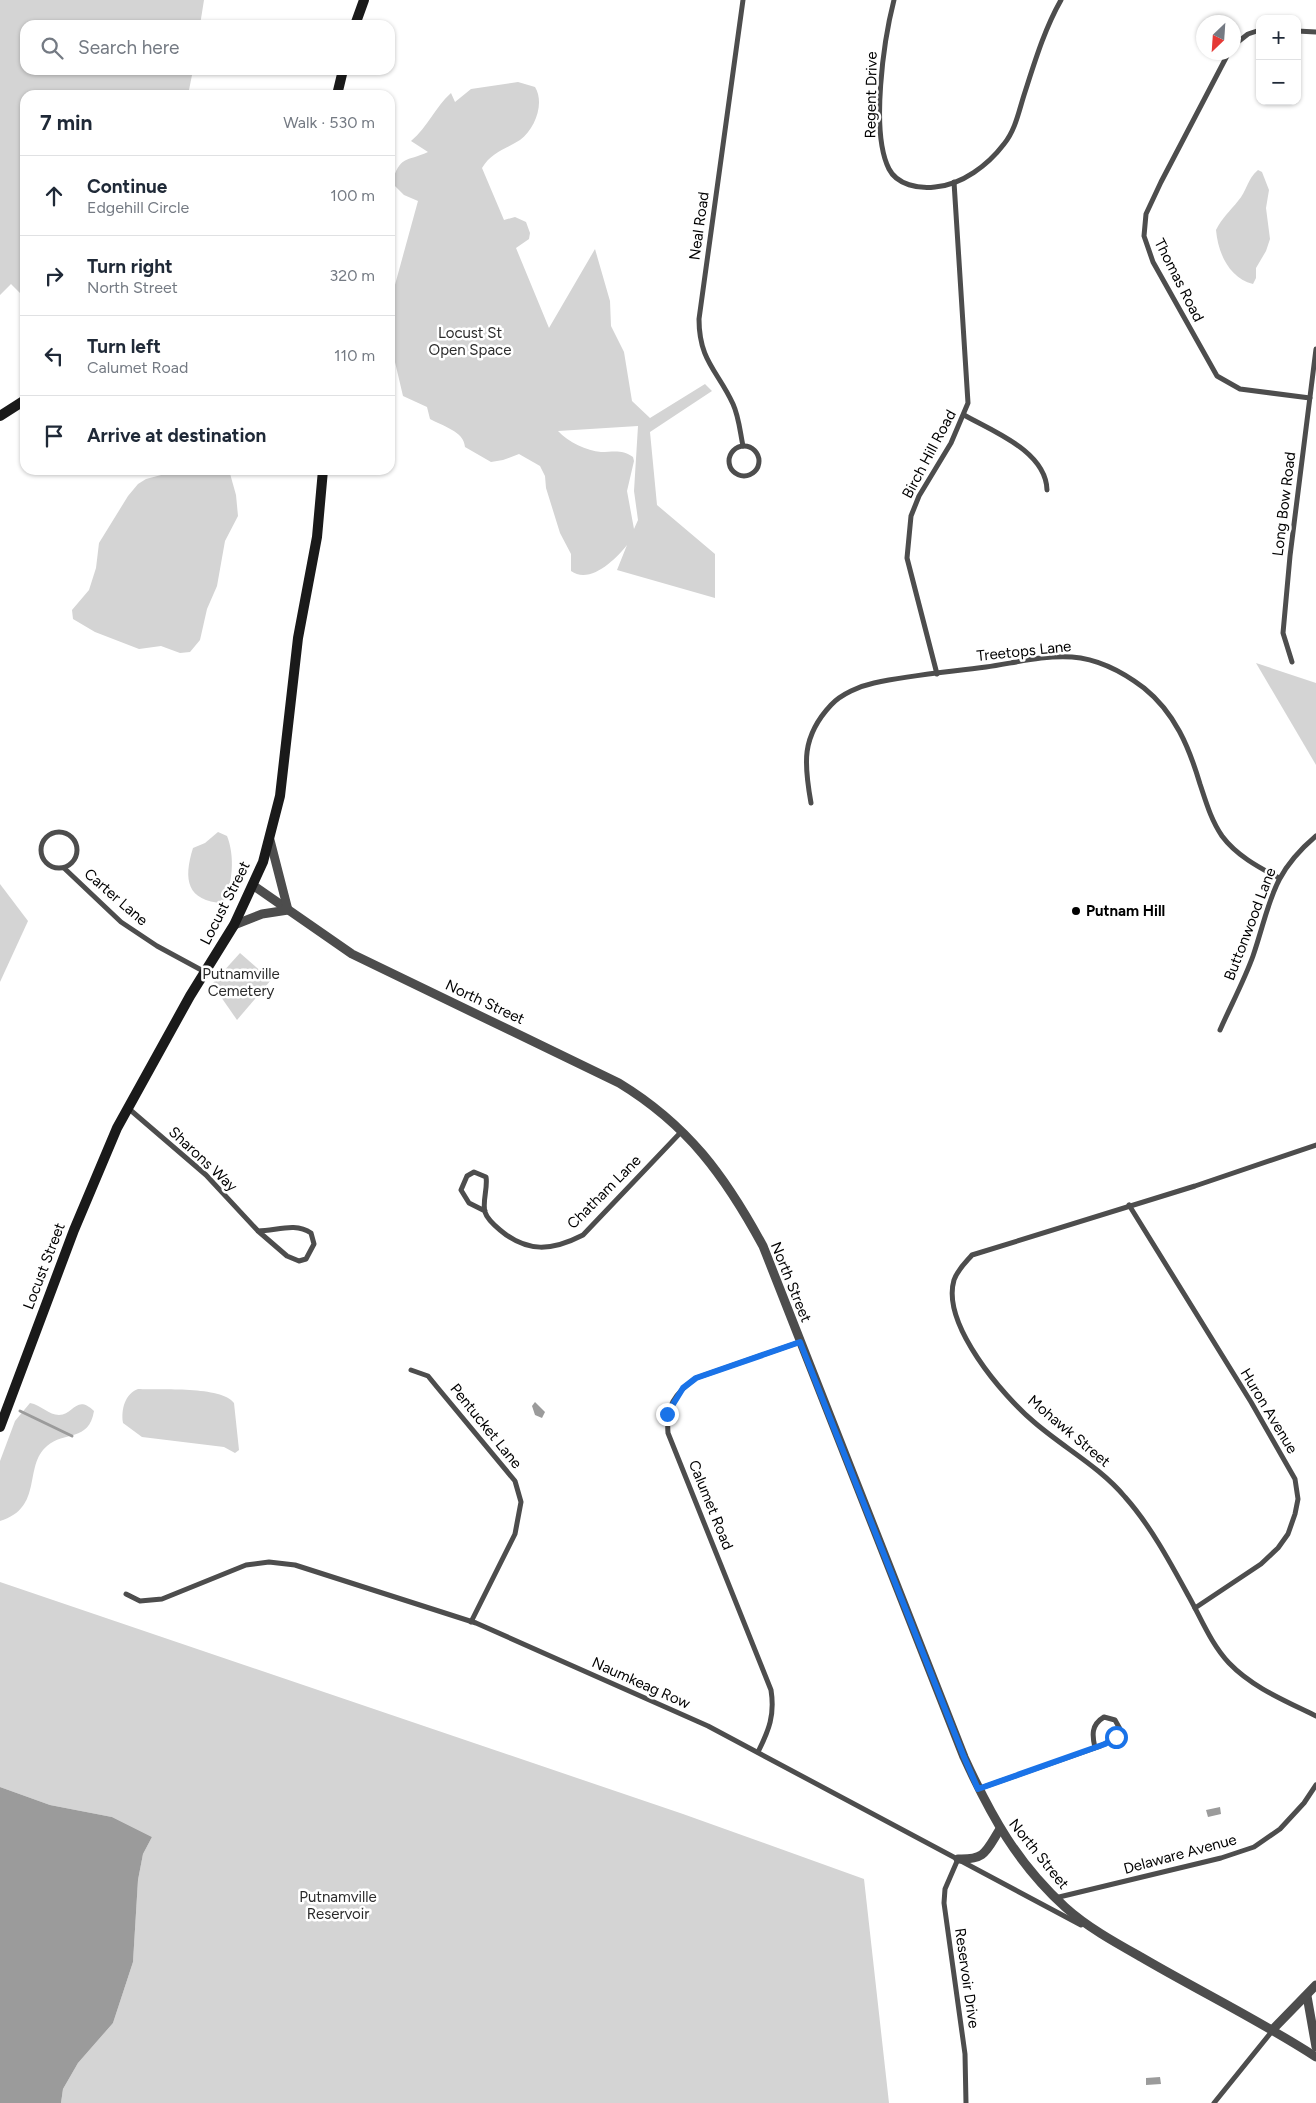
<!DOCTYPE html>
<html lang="en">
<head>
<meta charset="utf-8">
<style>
  :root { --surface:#fff; --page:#f6f6f7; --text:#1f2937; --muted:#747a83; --line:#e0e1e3 }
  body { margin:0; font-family:Figtree,sans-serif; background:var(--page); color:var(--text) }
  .controls { position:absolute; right:15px; top:15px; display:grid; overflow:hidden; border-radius:10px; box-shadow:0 1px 4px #0004 }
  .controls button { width:45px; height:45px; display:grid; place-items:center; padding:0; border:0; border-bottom:1px solid var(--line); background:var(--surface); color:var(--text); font:25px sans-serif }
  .compass { position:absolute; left:1196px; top:15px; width:45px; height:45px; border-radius:50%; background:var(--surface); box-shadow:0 1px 4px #0004; rotate:205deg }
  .stop { position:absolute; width:15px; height:15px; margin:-11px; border:4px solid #1a73e8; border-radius:50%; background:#fff }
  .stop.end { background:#1a73e8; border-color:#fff; box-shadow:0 1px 5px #0008 }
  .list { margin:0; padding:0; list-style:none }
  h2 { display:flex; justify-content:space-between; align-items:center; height:65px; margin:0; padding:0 20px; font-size:21px }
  h2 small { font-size:16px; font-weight:400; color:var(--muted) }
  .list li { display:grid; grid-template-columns:32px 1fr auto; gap:15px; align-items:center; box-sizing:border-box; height:80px; padding:0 20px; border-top:1px solid var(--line) }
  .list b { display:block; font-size:19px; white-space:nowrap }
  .list p { margin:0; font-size:16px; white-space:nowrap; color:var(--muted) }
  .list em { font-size:16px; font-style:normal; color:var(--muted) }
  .icon { flex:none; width:28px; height:28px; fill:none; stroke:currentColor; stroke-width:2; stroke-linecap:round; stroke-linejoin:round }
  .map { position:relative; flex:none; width:1316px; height:2103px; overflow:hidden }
  .search { position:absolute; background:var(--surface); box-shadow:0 1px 4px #0004; left:20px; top:20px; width:375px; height:55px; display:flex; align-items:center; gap:12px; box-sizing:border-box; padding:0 18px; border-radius:15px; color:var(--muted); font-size:19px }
  .panel { position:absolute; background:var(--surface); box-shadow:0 1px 4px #0004; left:20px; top:90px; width:375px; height:385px; border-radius:15px }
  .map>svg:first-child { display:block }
  .green { fill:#d4d4d4; fill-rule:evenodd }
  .water { fill:#9b9b9b }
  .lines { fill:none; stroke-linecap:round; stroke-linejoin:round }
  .stream { stroke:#9b9b9b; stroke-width:3 }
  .minor { stroke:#4d4d4d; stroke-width:5 }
  .tertiary { stroke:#4d4d4d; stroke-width:9 }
  .secondary { stroke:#1a1a1a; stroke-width:10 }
  .route { stroke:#1a73e8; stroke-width:6 }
  .poi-dot { fill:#000; stroke:#fff; stroke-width:2 }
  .labels { text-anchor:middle; stroke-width:5; stroke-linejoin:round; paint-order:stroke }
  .street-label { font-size:15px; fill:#000; stroke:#fff }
  .park-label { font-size:15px; fill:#2b2b2b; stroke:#fff }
  .poi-label { font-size:15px; font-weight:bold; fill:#000; stroke:#fff; text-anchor:start }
</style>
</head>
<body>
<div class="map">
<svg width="1316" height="2103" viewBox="0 0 1316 2103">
  <rect width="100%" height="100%" fill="#fff"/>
  <!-- green -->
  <g class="green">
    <path d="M0 0H204L200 25H25V70H193L188 95H25V298L11 284 0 295Z"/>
    <path d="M518 82 535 87C545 103 535 129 520 140 506 149 491 152 482 168L504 220 515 217 526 222 530 233 529 239 516 248 549 328 595 249 610 301 611 326 624 352 632 401 650 418 705 384 712 391 650 432 657 505 715 554V598L617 570 627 545C616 559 590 585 571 571V554L560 533 546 488 545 476 540 466 519 454 503 460 491 462 465 447C464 431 442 426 430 419L427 407 403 396 390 341V292H393L418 201 404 195 392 183C400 155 406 162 428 152L411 141C428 127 435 107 451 93L455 102 471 89ZM638 426 634 491 638 520 634 529 627 491 634 461 633 457C622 449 613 452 601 452 587 451 568 442 558 431Z"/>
    <path d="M1258 170 1262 172 1269 190 1266 208 1270 239 1266 251 1256 268V278L1253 284C1229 278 1218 253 1216 230 1222 218 1230 211 1238 201 1247 191 1247 179 1258 170Z"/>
    <path d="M180 470H229L236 495 238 516 225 541 217 586 207 609 200 640 190 652 180 653 161 646 139 649 95 632 73 619 72 610 89 590 96 568 99 543 128 496 138 484 146 479Z"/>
    <path d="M1256 663 1316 683V765Z"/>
    <path d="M218 832 227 836C235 856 233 884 223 903 187 901 183 880 193 848L205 843Z"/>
    <path d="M0 884 28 921 0 982Z"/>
    <path d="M240 953 271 980 237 1020 212 984Z"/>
    <path d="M138 1389C160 1390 222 1386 234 1403L239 1450 235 1453 224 1447 142 1437 123 1423C121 1409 125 1394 138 1389Z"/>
    <path d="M30 1403C41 1405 49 1415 59 1415 74 1415 76 1394 94 1411 89 1442 64 1431 47 1446 23 1466 44 1508 0 1521V1461L15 1421Z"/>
    <path d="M0 1582 683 1814 864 1879 889 2103H61L63 2089 78 2063 113 2023 133 1962 138 1880 143 1854 152 1837 112 1817 50 1805 0 1787Z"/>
  </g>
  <!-- water -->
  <g class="water">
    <path d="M535 1402 545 1412 542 1418 535 1415 532 1406Z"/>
    <path d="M0 1787 50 1805 112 1817 152 1837 143 1854 138 1880 133 1962 113 2023 78 2063 63 2089 61 2103H0Z"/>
    <path d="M1220 1807 1221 1814 1208 1817 1206 1810Z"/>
    <path d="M1160 2077 1161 2084 1146 2085V2078Z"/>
  </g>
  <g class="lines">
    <!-- stream -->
    <path class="stream" d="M20 1411 72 1436"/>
    <!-- minor -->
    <g class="minor">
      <path d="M894 0C884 39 870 132 889 169 897 185 919 189 935 187 962 185 988 165 1004 144 1016 129 1019 110 1025 92 1035 61 1045 28 1061 0"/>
      <path d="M1297 31 1316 32"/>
      <path d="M1234 45 1248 34 1260 30"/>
      <path d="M1229 52 1161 182 1146 214 1144 236 1153 262 1217 376 1240 389 1310 398"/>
      <path d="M964 415C992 431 1046 451 1047 490"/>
      <circle cx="744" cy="461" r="15"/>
      <path d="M743 446C740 432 739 417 733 404 718 371 699 361 699 319L743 0"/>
      <path d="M1292 662 1283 633 1290 556 1316 349"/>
      <path d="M937 674 907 558 911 516 919 496 951 443 968 403 954 182"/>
      <path d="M811 803C804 764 801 737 831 705 841 694 860 686 874 683 911 675 949 672 986 667 1014 663 1044 655 1072 657 1099 659 1123 672 1144 688 1175 713 1189 747 1200 784 1206 802 1211 820 1222 836 1236 855 1258 867 1279 878"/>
      <circle cx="59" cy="850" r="18"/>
      <path d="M64 868 121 922 157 946 205 972"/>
      <path d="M1220 1030C1231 1005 1244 981 1253 956 1271 903 1270 875 1316 836"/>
      <path d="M128 1108 206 1175 258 1231 287 1256 299 1261 306 1259 314 1244 311 1233C295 1222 276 1231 258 1231"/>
      <path d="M1316 1145 1195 1186 972 1255C965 1263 958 1269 954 1280 941 1324 1003 1396 1034 1422 1064 1448 1100 1467 1125 1497 1150 1525 1170 1562 1188 1595 1201 1618 1211 1644 1229 1663 1253 1688 1286 1701 1316 1716"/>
      <path d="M1129 1205 1251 1402 1295 1479 1298 1499 1295 1514 1288 1534 1278 1548 1261 1564 1195 1608"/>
      <path d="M485 1211 469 1203 461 1190 467 1176 474 1172 486 1177C488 1188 482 1202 485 1212 487 1219 494 1225 500 1230 527 1253 552 1251 583 1235L682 1131"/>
      <path d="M411 1370 428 1376 437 1387 515 1481 521 1502 515 1534 471 1622"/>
      <path d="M126 1594 140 1601 162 1599 246 1565 269 1562 295 1565 476 1623 708 1726 1081 1925"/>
      <path d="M758 1752C769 1730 775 1715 771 1690L668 1433C666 1406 674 1394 696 1378L800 1342"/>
      <path d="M978 1789 1095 1748C1106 1744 1114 1740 1120 1729L1115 1720 1104 1717C1091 1725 1092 1735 1095 1748"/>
      <path d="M958 1859 945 1889 944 1903 965 2054 966 2103"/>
      <path d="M1055 1898 1221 1858 1254 1847 1280 1829 1304 1803 1316 1785"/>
      <path d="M1214 2103 1273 2030"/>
    </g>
    <!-- tertiary -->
    <g class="tertiary">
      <path d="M254 886 352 954 619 1083C688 1125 725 1176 763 1246L964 1757C991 1816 1017 1863 1065 1907 1087 1927 1116 1943 1141 1957 1199 1991 1259 2020 1316 2057"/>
      <path d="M234 925 262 914 288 910 270 840"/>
      <path d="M958 1859C986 1860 986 1851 1000 1829"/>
      <path d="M1307 1996 1316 2047"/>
      <path d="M1273 2029 1316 1985"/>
    </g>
    <!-- secondary -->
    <g class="secondary">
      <path d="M355 25 364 0"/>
      <path d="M337 95 343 70"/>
      <path d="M0 416 25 400"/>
      <path d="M0 1427 74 1230 117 1128 190 996 234 925 263 862 280 796 298 638 317 537 323 470"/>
    </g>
  </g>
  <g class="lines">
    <!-- route -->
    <path class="route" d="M667 1414 683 1388 696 1378 800 1342 964 1757 978 1789 1105 1744 1116 1737"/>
  </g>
  <!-- markers -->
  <circle class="poi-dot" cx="1076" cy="911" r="5"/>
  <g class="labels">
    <!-- street labels -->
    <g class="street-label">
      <text transform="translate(871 95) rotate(-89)" y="5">Regent Drive</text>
      <text transform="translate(699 226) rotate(-82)" y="5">Neal Road</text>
      <text transform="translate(1179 280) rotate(63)" y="5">Thomas Road</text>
      <text transform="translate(929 454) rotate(-62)" y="5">Birch Hill Road</text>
      <text transform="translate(1284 504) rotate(-83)" y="5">Long Bow Road</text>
      <text transform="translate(1024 651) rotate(-6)" y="5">Treetops Lane</text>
      <text transform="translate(116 897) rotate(41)" y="5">Carter Lane</text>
      <text transform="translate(225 903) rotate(-63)" y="5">Locust Street</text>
      <text transform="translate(1250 924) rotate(-69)" y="5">Buttonwood Lane</text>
      <text transform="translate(485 1002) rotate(25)" y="5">North Street</text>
      <text transform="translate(203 1159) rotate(43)" y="5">Sharons Way</text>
      <text transform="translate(604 1192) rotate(-45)" y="5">Chatham Lane</text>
      <text transform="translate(44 1266) rotate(-69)" y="5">Locust Street</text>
      <text transform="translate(791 1282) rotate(68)" y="5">North Street</text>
      <text transform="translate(1269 1411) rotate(59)" y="5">Huron Avenue</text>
      <text transform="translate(486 1426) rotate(51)" y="5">Pentucket Lane</text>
      <text transform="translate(1069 1431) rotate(40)" y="5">Mohawk Street</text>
      <text transform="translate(711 1505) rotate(68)" y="5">Calumet Road</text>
      <text transform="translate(641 1683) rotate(24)" y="5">Naumkeag Row</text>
      <text transform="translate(1039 1854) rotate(51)" y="5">North Street</text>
      <text transform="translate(1180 1854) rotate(-15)" y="5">Delaware Avenue</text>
      <text transform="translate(967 1978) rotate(82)" y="5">Reservoir Drive</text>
    </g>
    <!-- park labels -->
    <g class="park-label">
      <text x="470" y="338">Locust St<tspan x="470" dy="17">Open Space</tspan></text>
      <text x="241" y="979">Putnamville<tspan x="241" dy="17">Cemetery</tspan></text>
      <text x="338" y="1902">Putnamville<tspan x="338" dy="17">Reservoir</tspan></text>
    </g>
    <!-- poi labels -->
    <g class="poi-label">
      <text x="1086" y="916">Putnam Hill</text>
    </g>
  </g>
</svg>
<div class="controls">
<button>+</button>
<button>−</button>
</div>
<svg class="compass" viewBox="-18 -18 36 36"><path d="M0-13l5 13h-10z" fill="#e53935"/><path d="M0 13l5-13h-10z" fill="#747a83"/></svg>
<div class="stop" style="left:1116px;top:1737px"></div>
<div class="stop end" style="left:667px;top:1414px"></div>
<div class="search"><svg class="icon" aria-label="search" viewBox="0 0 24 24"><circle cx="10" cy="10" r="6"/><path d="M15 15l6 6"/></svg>Search here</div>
<section class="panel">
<h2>7 min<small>Walk · 530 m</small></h2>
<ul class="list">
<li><svg class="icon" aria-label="ahead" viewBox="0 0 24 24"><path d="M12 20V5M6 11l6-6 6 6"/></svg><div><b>Continue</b><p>Edgehill Circle</p></div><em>100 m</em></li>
<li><svg class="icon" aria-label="right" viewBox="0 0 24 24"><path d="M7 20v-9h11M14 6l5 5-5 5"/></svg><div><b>Turn right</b><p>North Street</p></div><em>320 m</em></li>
<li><svg class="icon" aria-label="left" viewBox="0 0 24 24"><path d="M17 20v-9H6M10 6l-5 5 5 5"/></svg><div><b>Turn left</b><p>Calumet Road</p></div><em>110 m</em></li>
<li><svg class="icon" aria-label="arrive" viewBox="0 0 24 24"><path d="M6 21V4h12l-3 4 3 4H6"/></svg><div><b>Arrive at destination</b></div></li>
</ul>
</section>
</div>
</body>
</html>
